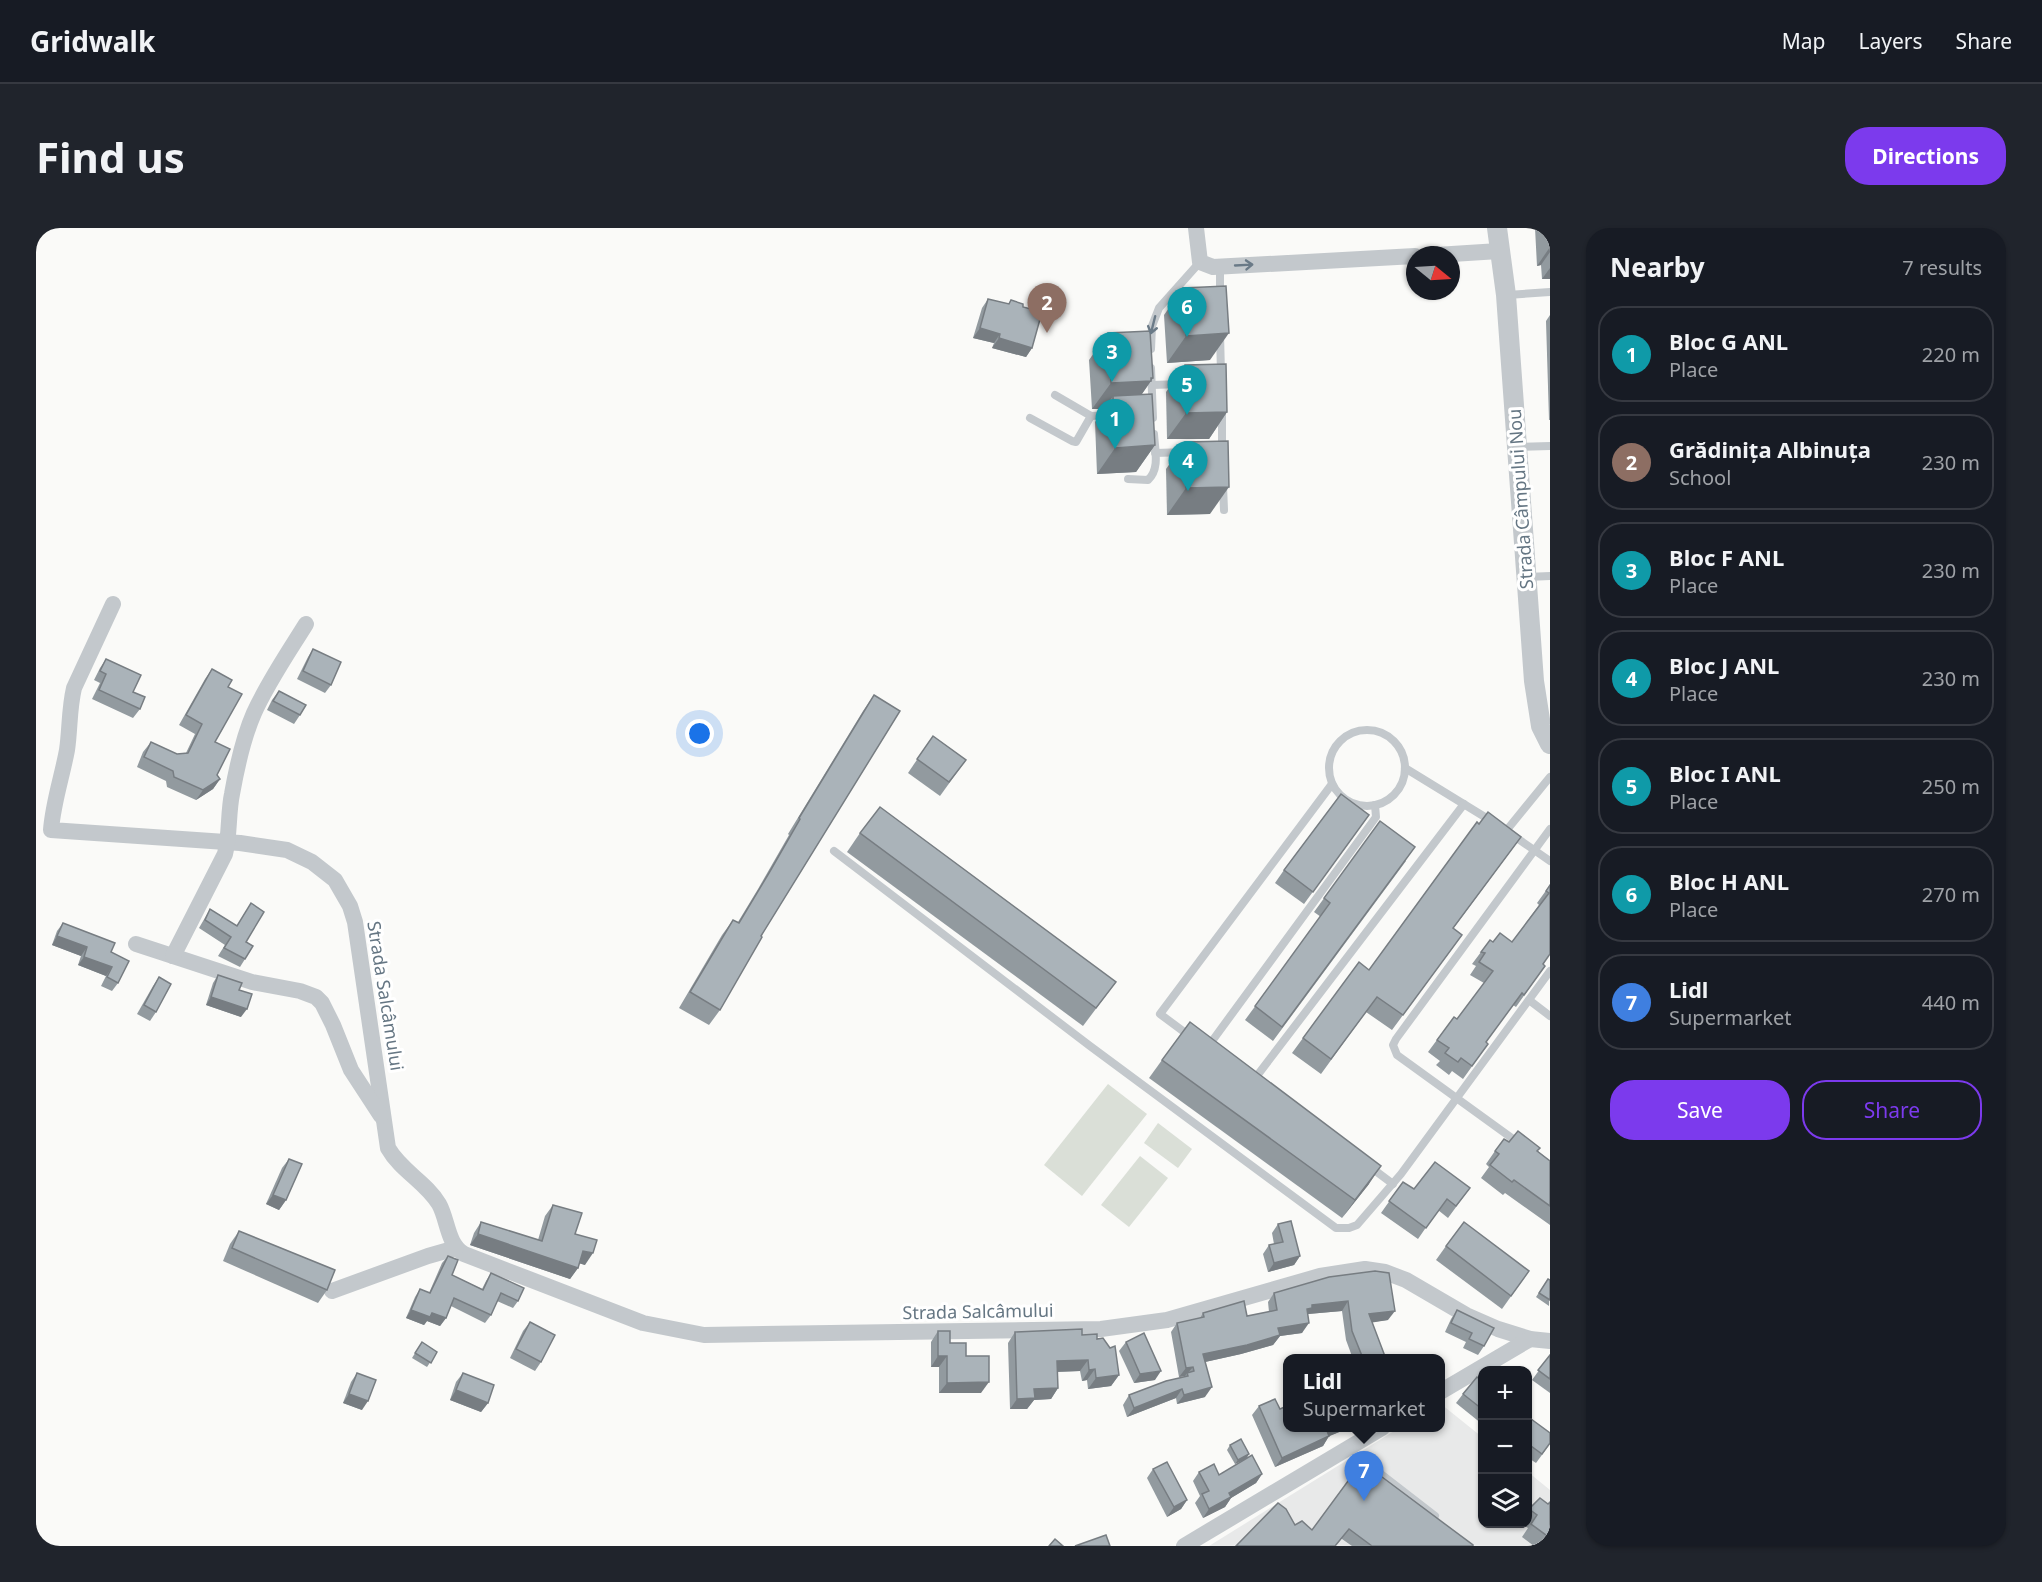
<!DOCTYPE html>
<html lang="en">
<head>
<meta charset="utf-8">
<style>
  :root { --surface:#171b24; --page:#20242c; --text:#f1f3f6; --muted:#9ea1a6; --line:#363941; --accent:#7c3aed }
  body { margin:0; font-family:"Noto Sans",sans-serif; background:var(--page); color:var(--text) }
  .controls { position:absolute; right:18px; bottom:18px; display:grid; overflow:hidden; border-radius:12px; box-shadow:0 2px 4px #0004 }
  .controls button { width:54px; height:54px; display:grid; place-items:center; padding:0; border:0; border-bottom:2px solid var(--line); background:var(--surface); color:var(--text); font:30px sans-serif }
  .compass { position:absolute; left:1370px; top:18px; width:54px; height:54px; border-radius:50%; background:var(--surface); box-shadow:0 2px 4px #0004; rotate:108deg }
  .you { position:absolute; left:664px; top:506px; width:21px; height:21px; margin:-15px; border:4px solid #fff; border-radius:50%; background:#1a73e8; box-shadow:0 0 0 9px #1a73e833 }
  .badge { display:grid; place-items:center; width:39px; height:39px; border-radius:50%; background:var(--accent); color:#fff; font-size:20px; font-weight:700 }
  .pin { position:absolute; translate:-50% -50px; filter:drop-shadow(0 2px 3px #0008) }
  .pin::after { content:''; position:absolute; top:32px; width:21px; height:18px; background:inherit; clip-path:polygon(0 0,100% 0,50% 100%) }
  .popup { position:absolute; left:1247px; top:1126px; width:162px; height:78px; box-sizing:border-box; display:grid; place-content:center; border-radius:12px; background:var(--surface); filter:drop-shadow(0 2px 4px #0005); font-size:20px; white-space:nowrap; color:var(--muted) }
  .popup b { font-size:22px; color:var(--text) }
  .popup::after { content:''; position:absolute; left:50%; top:100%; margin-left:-12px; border:12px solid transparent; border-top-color:var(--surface) }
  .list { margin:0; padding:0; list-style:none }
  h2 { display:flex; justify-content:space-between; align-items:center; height:78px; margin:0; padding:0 24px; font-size:26px }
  h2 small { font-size:20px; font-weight:400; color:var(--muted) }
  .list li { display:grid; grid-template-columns:39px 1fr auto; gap:18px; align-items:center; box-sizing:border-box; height:96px; margin:0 12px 12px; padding:0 12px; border:2px solid var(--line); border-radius:24px }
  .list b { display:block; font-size:22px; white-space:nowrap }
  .list p { margin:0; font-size:20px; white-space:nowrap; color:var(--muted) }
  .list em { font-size:20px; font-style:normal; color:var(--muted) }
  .actions { display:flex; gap:12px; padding:18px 24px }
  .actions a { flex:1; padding:14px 0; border:2px solid var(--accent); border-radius:24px; text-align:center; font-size:21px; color:var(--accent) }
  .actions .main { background:var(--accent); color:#fff }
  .icon { flex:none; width:33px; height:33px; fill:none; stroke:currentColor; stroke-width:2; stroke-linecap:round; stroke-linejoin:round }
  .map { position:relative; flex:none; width:1514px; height:1318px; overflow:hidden; border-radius:24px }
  header { display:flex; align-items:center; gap:36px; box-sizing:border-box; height:84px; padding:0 30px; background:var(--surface); border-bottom:2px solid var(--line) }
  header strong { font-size:28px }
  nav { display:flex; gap:33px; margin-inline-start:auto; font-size:21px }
  .intro { display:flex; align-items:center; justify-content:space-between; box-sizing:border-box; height:144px; padding:0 36px }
  h1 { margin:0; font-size:42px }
  .button { padding:15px 27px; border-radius:24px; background:var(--accent); color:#fff; font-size:21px; font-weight:700 }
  main { display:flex; gap:36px; padding:0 36px }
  aside { flex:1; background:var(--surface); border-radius:24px; box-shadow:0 2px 4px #0004 }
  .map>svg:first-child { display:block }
  .built { fill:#e8e9e9 }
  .green { fill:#dadfd7 }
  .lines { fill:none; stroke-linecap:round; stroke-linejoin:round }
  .service { stroke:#c3c8cc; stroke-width:8 }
  .minor { stroke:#c3c8cc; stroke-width:16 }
  .tertiary { stroke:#c3c8cc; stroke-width:20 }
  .wall { fill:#929a9f }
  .shaded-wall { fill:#777d82 }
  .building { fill:#aab3b9; stroke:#777d82; stroke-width:1.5 }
  .oneway { stroke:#6a7a87 }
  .labels { text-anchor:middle; stroke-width:6; stroke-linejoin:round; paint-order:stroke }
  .street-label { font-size:18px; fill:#657683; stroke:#fff }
</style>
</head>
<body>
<header>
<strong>Gridwalk</strong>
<nav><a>Map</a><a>Layers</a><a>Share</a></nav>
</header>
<div class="intro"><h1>Find us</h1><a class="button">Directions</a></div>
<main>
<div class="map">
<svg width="1514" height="1318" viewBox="0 0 1514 1318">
  <rect width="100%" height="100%" fill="#fafaf8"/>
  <!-- built -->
  <path class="built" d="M1405 1176 1446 1209V1296H1492V1244L1514 1262V1318H1173L1363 1200H1404Z"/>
  <!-- green -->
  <g class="green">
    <path d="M1072 856 1111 886 1046 968 1008 937Z"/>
    <path d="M1122 895 1156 921 1142 940 1108 915Z"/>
    <path d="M1104 928 1132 950 1093 999 1065 977Z"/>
  </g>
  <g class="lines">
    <!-- service -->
    <g class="service">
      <path d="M1184 39V68"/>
      <path d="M1471 67 1514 64"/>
      <path d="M1184 105 1185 146"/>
      <path d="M1115 121 1116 98 1123 80 1164 34"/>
      <path d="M1115 140 1117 190"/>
      <path d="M1116 157 1146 156"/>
      <path d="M1019 167 1055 188 1074 187"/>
      <path d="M1186 183V224"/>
      <path d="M994 190 1036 213 1040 214 1055 188"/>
      <path d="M1481 219 1514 218"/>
      <path d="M1119 225 1151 224"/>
      <path d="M1092 251 1112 252C1124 241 1119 222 1118 206"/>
      <path d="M1187 258 1188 282"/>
      <path d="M1491 349 1514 348"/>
      <circle cx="1331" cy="540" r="38"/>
      <path d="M1369 540 1457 594"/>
      <path d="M1470 603 1514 549"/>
      <path d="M1475 606 1514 633"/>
      <path d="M798 623 1054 818 1300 1000H1313L1321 997 1365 946 1514 743"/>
      <path d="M1493 772 1514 788"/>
      <path d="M1155 809 1124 786 1296 556"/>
      <path d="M1171 820 1340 589 1339 577"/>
      <path d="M1217 853 1428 576"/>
      <path d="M1484 916 1361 827 1357 817 1360 811 1514 601"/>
      <path d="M1333 938 1357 956"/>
      <path d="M1337 1240 1399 1288"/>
    </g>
    <!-- minor -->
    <g class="minor">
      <path d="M1160 0 1164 34 1177 39 1379 28"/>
      <path d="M1400 27 1463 23"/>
      <path d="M77 376 38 460C33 481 34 502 31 522 26 549 17 575 15 602L204 615 251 622 276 634 299 652 314 678 319 694 352 920C365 943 390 954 403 976 412 992 411 1016 428 1026L607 1095 668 1107 1065 1101 1131 1092 1284 1048 1329 1041 1349 1044 1370 1052 1430 1087 1462 1101 1494 1111 1514 1113"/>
      <path d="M100 716 216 754 264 763 280 769 286 775 297 797 315 842 345 888"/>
      <path d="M137 728 189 626C194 606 192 585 196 566 201 538 207 510 218 485 232 454 252 425 270 396"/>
      <path d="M296 1063 392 1028 420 1020"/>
      <path d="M1404 1164 1494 1111"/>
      <path d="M1148 1318 1346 1200"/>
    </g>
    <!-- tertiary -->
    <path class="tertiary" d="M1461 0 1470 67 1498 453 1505 498 1514 516"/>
  </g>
  <!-- wall -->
  <g class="wall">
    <path d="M1499 0H1514V51H1506L1505 37 1501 38Z"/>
    <path d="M1147 60 1174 132 1131 135 1128 87Z"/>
    <path d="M952 71 972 76 975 72 987 79 996 120 990 129 956 120 958 115 937 110 946 80Z"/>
    <path d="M1514 87V192H1513L1510 93Z"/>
    <path d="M1072 105 1117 150 1106 166 1119 217 1100 244 1061 246 1059 194 1068 181H1056L1053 132Z"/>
    <path d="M1149 137 1191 184 1173 211H1131L1130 164Z"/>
    <path d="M1149 214 1174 286 1131 287 1130 241Z"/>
    <path d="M277 421 295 457 289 465 261 451 272 429Z"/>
    <path d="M70 431 97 464 104 481 97 490 56 471 64 455 58 452 64 440Z"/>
    <path d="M176 441 192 459 179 514 181 547 184 551 177 561 160 572 131 559 130 553 101 539 107 524 115 514 141 526 150 525 159 506 143 497 169 451Z"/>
    <path d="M243 463 264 487 258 496 231 482 236 472Z"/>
    <path d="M838 467 725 708 684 782 673 797 643 780 686 707 697 692 702 694 722 661 753 607 752 606 827 483Z"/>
    <path d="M897 508 930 532 904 568 872 545Z"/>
    <path d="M1333 587 1268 676 1239 655 1248 642Z"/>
    <path d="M1344 593 1370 633 1237 813 1209 792 1285 689 1278 684Z"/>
    <path d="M1443 596 1485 609 1417 701 1426 707 1356 802 1330 784 1285 846 1256 825 1267 810 1333 742Z"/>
    <path d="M824 605 1080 754 1047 798 811 624Z"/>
    <path d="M1514 657 1507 736 1509 738 1480 779 1477 777 1450 814 1452 816 1427 851 1416 843 1413 847 1400 837 1404 833 1392 824 1418 789 1421 791 1448 755 1434 747 1440 738 1436 736 1445 724 1457 714H1476L1503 677 1501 675Z"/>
    <path d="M215 675 210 714 209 731 204 739 182 728 189 717 163 700 174 681 201 698Z"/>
    <path d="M27 695 75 724 82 755 76 763 65 758 70 748 42 737 45 728 16 717 21 703Z"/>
    <path d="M182 747 203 762 205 789 170 777 177 755Z"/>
    <path d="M123 749 120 784 114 793 101 786 117 758Z"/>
    <path d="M1126 832 1333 956 1306 990 1113 850Z"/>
    <path d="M1473 914 1502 923 1514 933V997L1469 965 1467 967 1445 950 1453 939 1450 936 1459 923Z"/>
    <path d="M253 931 250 972 243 982 230 976 246 940Z"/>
    <path d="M1367 954 1378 961 1434 960 1412 990 1402 982 1382 1011 1345 985Z"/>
    <path d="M517 977 539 1006 549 1037 543 1035 542 1040 534 1051 434 1017 438 1005 445 994 502 1012 509 988Z"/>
    <path d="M1242 996 1264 1028 1258 1037 1232 1044 1227 1026 1233 1017 1238 1016 1236 1005Z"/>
    <path d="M203 1003 291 1062 282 1075 187 1033 194 1016Z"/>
    <path d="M1410 1018 1493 1043 1466 1081 1400 1032Z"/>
    <path d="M412 1028 416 1047 446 1061 450 1053 455 1045 482 1073 477 1080 461 1073 455 1087 449 1095 415 1078 410 1090 404 1098 391 1093 388 1097 370 1090 379 1069 384 1061 393 1065 406 1035Z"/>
    <path d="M1293 1049 1352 1092 1336 1094 1350 1131H1317L1310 1112 1306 1083 1272 1086 1266 1105 1244 1108 1237 1117 1205 1126 1169 1134V1169L1141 1176 1140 1170 1091 1189 1087 1177 1093 1167 1149 1148 1143 1149 1135 1104 1141 1095 1164 1090 1167 1085 1211 1088 1233 1084 1232 1074 1238 1065Z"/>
    <path d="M1512 1051 1514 1052 1513 1078 1500 1069Z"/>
    <path d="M1421 1082 1448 1118 1442 1127 1427 1120 1430 1114 1409 1104 1415 1091Z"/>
    <path d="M494 1094 505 1134 499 1143 474 1130 487 1103Z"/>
    <path d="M902 1103 914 1115 945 1165H903V1139H895V1114Z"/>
    <path d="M979 1104 1046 1107 1061 1111 1083 1147 1075 1158 1052 1161 1051 1152 1046 1153 1044 1143 1022 1144V1160L1015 1171 998 1172 991 1181H974L972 1115Z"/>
    <path d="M386 1114 401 1124 391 1139 376 1130Z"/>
    <path d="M1090 1114 1119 1152 1098 1155 1083 1123Z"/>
    <path d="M1514 1127V1165L1496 1152Z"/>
    <path d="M321 1145 326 1182 307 1175 315 1154Z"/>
    <path d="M427 1145 452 1175 445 1184 414 1172 420 1154Z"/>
    <path d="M1446 1153V1196L1420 1175 1427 1166Z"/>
    <path d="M1223 1178 1244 1181 1251 1200H1313L1293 1208 1287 1218 1239 1239 1216 1187Z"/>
    <path d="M1491 1188 1514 1216 1500 1235 1491 1229Z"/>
    <path d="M1194 1217 1213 1226 1210 1231 1199 1236 1191 1222Z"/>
    <path d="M1326 1234 1437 1318H1316L1306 1311 1259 1297 1276 1302Z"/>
    <path d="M1117 1241 1151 1272 1145 1281 1131 1289 1111 1250Z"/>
    <path d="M1163 1244 1183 1247 1226 1246 1220 1255 1195 1270 1189 1279 1167 1290 1159 1275 1164 1268 1157 1253Z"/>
    <path d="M1514 1274V1318H1498L1486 1309 1492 1300 1486 1296H1491V1284L1493 1281 1512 1276Z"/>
  </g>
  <!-- shaded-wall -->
  <g class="shaded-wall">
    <path d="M1514 19V24L1505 37 1501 38Z"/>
    <path d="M1514 40V51H1506Z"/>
    <path d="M944 100 964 106 958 115 937 110Z"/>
    <path d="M1193 105 1174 132 1131 135 1150 108Z"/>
    <path d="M963 110 996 120 990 129 956 120Z"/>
    <path d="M1117 150 1096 180 1077 168 1068 181H1056L1075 155Z"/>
    <path d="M1191 184 1173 211H1131L1150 185Z"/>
    <path d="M1119 217 1100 244 1061 246 1079 220Z"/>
    <path d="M1193 259 1174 286 1131 287 1150 260Z"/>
    <path d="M184 551 177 561 160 572 167 562Z"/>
    <path d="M21 708 51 719 45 728 16 717Z"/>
    <path d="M48 729 76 739 70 748 42 737Z"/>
    <path d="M175 769 211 781 205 789 170 777Z"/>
    <path d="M1345 938 1333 956 1306 990 1319 972Z"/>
    <path d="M237 967 250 972 243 982 230 976Z"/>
    <path d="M442 1006 542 1040 534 1051 434 1017Z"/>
    <path d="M547 1023 557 1025 549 1037 539 1034Z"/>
    <path d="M1264 1028 1258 1037 1232 1044 1238 1035Z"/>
    <path d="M1312 1073 1306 1083 1272 1086 1271 1081 1276 1077Z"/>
    <path d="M375 1082 396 1085 410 1090 404 1098 391 1093 388 1097 370 1090Z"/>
    <path d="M1359 1083 1352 1092 1327 1096 1333 1086Z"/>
    <path d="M1273 1095 1266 1105 1244 1108 1237 1117 1205 1126 1160 1136 1167 1126 1242 1100Z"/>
    <path d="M902 1128H911L903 1139H895Z"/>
    <path d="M1052 1132 1044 1143 1014 1144 1021 1133Z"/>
    <path d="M1157 1139 1151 1146V1145L1149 1148 1143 1149 1150 1140Z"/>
    <path d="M1059 1141 1051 1152 1046 1153 1053 1142Z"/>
    <path d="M1125 1143 1119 1152 1098 1155 1104 1146Z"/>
    <path d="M1083 1147 1075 1158 1052 1161 1060 1150Z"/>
    <path d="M953 1154 945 1165H903L911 1155Z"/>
    <path d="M1176 1159 1169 1169 1141 1176 1148 1167Z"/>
    <path d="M1022 1160 1015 1171 998 1172 991 1181H974L981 1171 998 1161Z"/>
    <path d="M1146 1161 1140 1170 1091 1189 1098 1180Z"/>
    <path d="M420 1162 452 1175 445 1184 414 1172Z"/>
    <path d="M313 1166 332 1173 326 1182 307 1175Z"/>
    <path d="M1298 1200H1313L1284 1212 1291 1203Z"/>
    <path d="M1293 1208 1287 1218 1239 1239 1246 1230Z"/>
    <path d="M1213 1226 1210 1231 1199 1236 1202 1232Z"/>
    <path d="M1226 1246 1220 1255 1195 1270 1189 1279 1167 1290 1173 1281 1193 1265Z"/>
    <path d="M1151 1272 1145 1281 1131 1289 1138 1279Z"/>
  </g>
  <!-- building -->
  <g class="building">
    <path d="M1190 58 1193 105 1150 108 1147 60Z"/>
    <path d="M952 71 973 76 975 72 987 76V79L1006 84 996 120 963 110 964 106 944 100Z"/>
    <path d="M1114 103 1117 150H1115V153L1075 155 1072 105Z"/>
    <path d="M1190 136 1191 184 1150 185 1149 137Z"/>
    <path d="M1116 166 1119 217 1079 220 1077 168Z"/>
    <path d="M1192 213 1193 259 1150 260 1149 214Z"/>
    <path d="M277 421 305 434 295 457 267 443Z"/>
    <path d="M70 431 105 447 97 464 109 469 104 481 63 462 70 446 64 443Z"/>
    <path d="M176 441 196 452 192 459 206 466 179 514 194 521 181 547 184 551 167 562 138 549 137 543 108 529 115 514 141 526 152 525 166 496 150 487Z"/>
    <path d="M243 463 270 477 264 487 237 473Z"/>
    <path d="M838 467 864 483 725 708 726 709 684 782 654 764 697 692 703 695 733 645 764 591 763 590Z"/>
    <path d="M897 508 930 532 913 554 881 531Z"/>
    <path d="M1305 566 1333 587 1277 664 1248 642Z"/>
    <path d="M844 579 1080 754 1060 780 824 605Z"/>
    <path d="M1452 584 1485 609 1417 700 1426 707 1367 787 1341 769 1295 831 1267 810 1323 734 1333 742 1441 594 1443 596Z"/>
    <path d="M1344 593 1379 619 1246 799 1219 778 1294 675 1288 670Z"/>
    <path d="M1514 657V726L1507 736 1509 738 1488 767 1486 765 1450 814 1452 816 1436 838 1425 830 1422 834 1409 825 1413 820 1401 812 1418 789 1421 791 1457 743 1443 734 1449 725 1445 724 1454 712 1457 714 1464 705 1476 714 1513 665 1510 663Z"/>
    <path d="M215 675 228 684 210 714 217 718 209 731 188 720 195 709 169 692 174 681 201 698Z"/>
    <path d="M27 695 79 715 75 724 93 733 82 755 71 749 76 739 48 729 51 719 21 708Z"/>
    <path d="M182 747 206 755 203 762 216 766 211 781 175 769Z"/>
    <path d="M123 749 135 756 120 784 108 777Z"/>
    <path d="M1154 794 1345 938 1319 972 1126 832Z"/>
    <path d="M1482 903 1504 920 1501 923 1514 933V978L1478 952 1476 954 1454 937 1463 926 1459 923 1468 911 1473 914Z"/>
    <path d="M253 931 266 936 250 972 237 967Z"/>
    <path d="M1399 934 1434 960 1420 978 1411 971 1390 1000 1353 973 1367 954 1378 961Z"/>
    <path d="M517 977 546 985 539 1006 561 1012 557 1025 547 1023 542 1040 442 1006 445 994 506 1013Z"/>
    <path d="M1255 993 1264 1028 1238 1035 1233 1017 1247 1014 1242 996Z"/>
    <path d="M1428 994 1493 1043 1475 1068 1410 1018Z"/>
    <path d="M203 1003 299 1042 291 1062 196 1020Z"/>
    <path d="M412 1028 422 1032 416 1047 447 1062 455 1045 488 1060 482 1073 465 1065 455 1087 418 1070 410 1090 396 1085 394 1089 375 1082 384 1061 394 1065Z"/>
    <path d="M1339 1043 1353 1045 1359 1083 1333 1086 1350 1131H1320L1326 1128 1316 1103 1312 1073 1276 1077V1080L1271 1081 1273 1095 1242 1100 1244 1107 1211 1117 1167 1126 1176 1159 1148 1167 1146 1161 1098 1180 1093 1167 1130 1153 1152 1148 1151 1145 1158 1143 1157 1139 1150 1140 1141 1095 1168 1089 1167 1085 1208 1073 1211 1088 1241 1082 1238 1065 1293 1049Z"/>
    <path d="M1512 1051 1514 1052V1072L1503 1065Z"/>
    <path d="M1421 1082 1458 1100 1448 1118 1433 1111 1436 1105 1415 1095Z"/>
    <path d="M494 1094 519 1107 505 1134 480 1121Z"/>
    <path d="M1046 1101V1107L1061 1106V1111L1067 1110 1074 1120 1079 1118 1083 1147 1060 1150 1059 1141 1053 1142 1052 1132 1021 1133 1022 1160 998 1161 999 1170 981 1171 979 1104Z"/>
    <path d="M902 1103H914V1115H930V1128H953V1154L911 1155V1128H902Z"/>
    <path d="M1108 1105 1125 1143 1104 1146 1090 1114Z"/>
    <path d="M386 1114 401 1124 395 1135 379 1125Z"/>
    <path d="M1514 1127V1151L1502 1142Z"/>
    <path d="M321 1145 340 1152 332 1173 313 1166Z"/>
    <path d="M427 1145 458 1157 452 1175 420 1162Z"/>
    <path d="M1441 1149 1446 1153V1181L1427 1166Z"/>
    <path d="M1239 1171 1244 1181 1251 1178V1200H1298L1291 1203 1293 1208 1246 1230 1223 1178Z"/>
    <path d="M1491 1188 1514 1205V1215L1506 1226 1491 1215Z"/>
    <path d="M1205 1211 1213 1226 1202 1232 1194 1217Z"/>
    <path d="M1216 1227 1226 1246 1193 1265 1195 1269 1173 1281 1166 1266 1173 1263 1163 1244 1178 1236 1183 1247Z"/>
    <path d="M1131 1234 1151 1272 1138 1279 1117 1241Z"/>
    <path d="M1326 1234 1437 1317V1318H1336L1313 1301 1299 1318H1200L1242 1275 1250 1281 1259 1297 1266 1293 1276 1302Z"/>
    <path d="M1504 1270 1512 1276 1514 1274V1310L1495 1296 1501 1287 1493 1281Z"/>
    <path d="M1070 1307 1074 1318H1039Z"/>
    <path d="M1019 1311 1027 1318H1013Z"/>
  </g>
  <!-- one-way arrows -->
  <defs><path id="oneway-shaft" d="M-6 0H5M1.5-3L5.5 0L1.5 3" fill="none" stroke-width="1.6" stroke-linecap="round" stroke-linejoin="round" transform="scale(1.5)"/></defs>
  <g class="oneway">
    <use href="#oneway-shaft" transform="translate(1208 37) rotate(-3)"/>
    <use href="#oneway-shaft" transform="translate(1117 97) rotate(104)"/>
  </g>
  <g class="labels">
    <!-- street labels -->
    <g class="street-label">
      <text transform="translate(1485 271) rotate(-94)" y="6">Strada Câmpului Nou</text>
      <text transform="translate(349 768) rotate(81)" y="6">Strada Salcâmului</text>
      <text transform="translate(942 1084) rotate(-1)" y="6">Strada Salcâmului</text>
    </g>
  </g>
</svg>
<div class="controls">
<button>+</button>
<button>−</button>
<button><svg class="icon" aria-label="layers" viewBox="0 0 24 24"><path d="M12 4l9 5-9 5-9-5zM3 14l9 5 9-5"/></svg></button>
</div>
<svg class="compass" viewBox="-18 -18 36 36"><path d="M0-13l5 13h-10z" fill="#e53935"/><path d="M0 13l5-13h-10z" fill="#9ea1a6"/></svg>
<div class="you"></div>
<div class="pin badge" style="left:1079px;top:221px;background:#0f9aa8">1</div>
<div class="pin badge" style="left:1011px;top:105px;background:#8d6e63">2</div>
<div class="pin badge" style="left:1076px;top:154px;background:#0f9aa8">3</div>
<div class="pin badge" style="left:1152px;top:263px;background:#0f9aa8">4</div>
<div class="pin badge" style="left:1151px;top:187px;background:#0f9aa8">5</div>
<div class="pin badge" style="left:1151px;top:109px;background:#0f9aa8">6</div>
<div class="pin badge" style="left:1328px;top:1273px;background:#3f7fe0">7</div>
<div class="popup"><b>Lidl</b>Supermarket</div>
</div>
<aside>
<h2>Nearby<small>7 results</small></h2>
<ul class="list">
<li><span class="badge" style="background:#0f9aa8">1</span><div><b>Bloc G ANL</b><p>Place</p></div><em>220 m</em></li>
<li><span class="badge" style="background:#8d6e63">2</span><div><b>Grădinița Albinuța</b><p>School</p></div><em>230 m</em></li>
<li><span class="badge" style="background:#0f9aa8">3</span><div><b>Bloc F ANL</b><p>Place</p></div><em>230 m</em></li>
<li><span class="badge" style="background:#0f9aa8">4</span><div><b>Bloc J ANL</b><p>Place</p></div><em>230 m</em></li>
<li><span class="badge" style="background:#0f9aa8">5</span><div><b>Bloc I ANL</b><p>Place</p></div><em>250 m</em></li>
<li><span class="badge" style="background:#0f9aa8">6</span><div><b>Bloc H ANL</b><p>Place</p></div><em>270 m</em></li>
<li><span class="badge" style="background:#3f7fe0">7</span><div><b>Lidl</b><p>Supermarket</p></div><em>440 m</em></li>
</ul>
<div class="actions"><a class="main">Save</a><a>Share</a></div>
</aside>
</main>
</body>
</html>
